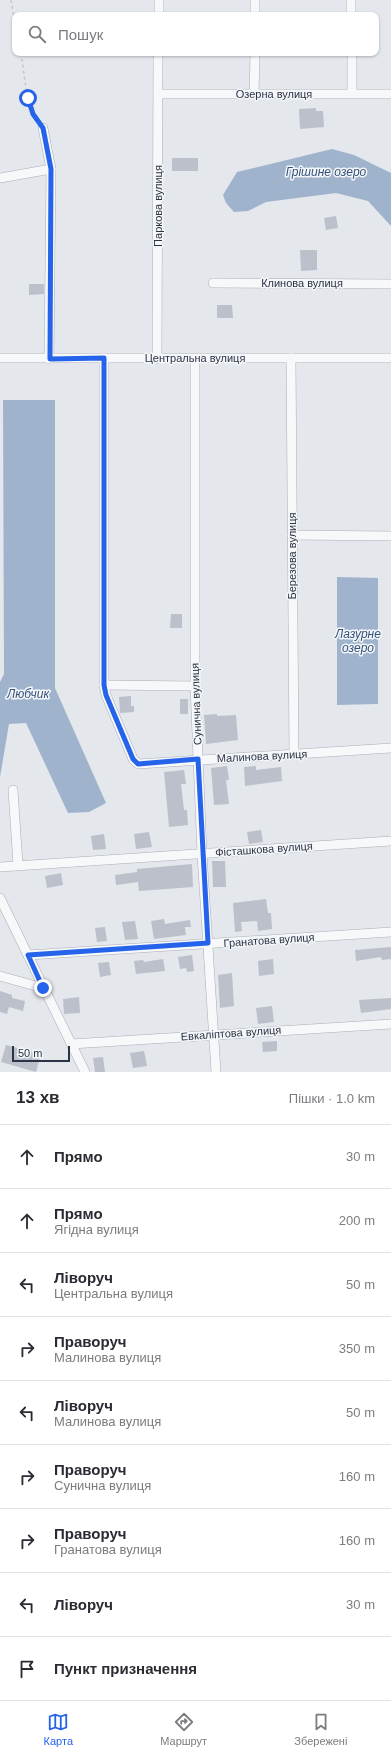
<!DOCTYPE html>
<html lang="uk">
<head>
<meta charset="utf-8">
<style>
  :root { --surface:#fff; --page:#f7f7f7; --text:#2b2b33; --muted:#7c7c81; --line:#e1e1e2; --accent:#2563eb }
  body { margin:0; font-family:Helvetica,sans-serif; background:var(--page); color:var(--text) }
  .scale { position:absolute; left:12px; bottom:10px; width:58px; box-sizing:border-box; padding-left:4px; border:2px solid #2b3445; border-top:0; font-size:11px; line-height:14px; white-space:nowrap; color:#2b3445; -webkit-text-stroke:3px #f4f6f9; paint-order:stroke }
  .stop { position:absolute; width:12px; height:12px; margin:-9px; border:3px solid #2563eb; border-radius:50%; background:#fff }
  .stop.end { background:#2563eb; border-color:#fff; box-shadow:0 1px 4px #0008 }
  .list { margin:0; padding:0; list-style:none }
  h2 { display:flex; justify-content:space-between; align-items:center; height:52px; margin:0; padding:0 16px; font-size:17px }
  h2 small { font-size:13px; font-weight:400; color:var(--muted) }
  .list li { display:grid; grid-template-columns:26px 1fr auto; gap:12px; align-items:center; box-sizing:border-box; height:64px; padding:0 16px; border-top:1px solid var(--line) }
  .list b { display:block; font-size:15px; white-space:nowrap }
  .list p { margin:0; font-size:13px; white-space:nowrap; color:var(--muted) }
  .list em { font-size:13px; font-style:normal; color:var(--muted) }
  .icon { flex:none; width:22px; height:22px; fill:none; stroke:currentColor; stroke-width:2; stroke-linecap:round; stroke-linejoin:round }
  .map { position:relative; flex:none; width:391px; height:1072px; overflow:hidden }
  .search { position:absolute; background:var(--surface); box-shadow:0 1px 3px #0004; left:12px; right:12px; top:12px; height:44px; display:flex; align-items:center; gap:10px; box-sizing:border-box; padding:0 14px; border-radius:8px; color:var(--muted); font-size:15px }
  .sheet { height:628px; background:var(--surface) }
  nav { display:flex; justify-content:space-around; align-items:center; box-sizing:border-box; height:56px; border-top:1px solid var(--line); background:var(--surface); font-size:11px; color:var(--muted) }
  nav a { display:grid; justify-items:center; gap:2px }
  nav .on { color:var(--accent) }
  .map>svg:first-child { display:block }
  .water { fill:#9fb4cc }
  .building { fill:#bbc0ca }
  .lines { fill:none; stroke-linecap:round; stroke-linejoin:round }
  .minor-casing { stroke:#a9aeb7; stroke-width:10 }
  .path { stroke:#c2c5cb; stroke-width:1.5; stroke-dasharray:3 3; stroke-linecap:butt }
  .minor { stroke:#f7f8fa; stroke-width:9 }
  .route { stroke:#2563eb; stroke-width:5 }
  .labels { text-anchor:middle; stroke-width:3; stroke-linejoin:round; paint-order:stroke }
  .street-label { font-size:11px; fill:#2b3445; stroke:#f4f6f9 }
  .water-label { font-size:12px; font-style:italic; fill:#34527a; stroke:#f4f6f9 }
</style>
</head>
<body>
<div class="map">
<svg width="391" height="1072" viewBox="0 0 391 1072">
  <rect width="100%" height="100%" fill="#e4e7ec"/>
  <!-- water -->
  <g class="water">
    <path d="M332 149 354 155 391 173V226L368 201 336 193 266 202 248 211 234 212 226 203 223 195 237 172Z"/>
    <path d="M3 400H55V688L106 803 89 812 68 813 26 723 9 724 0 777V682L4 674Z"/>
    <path d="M337 577 378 578V704L337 705Z"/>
  </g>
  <!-- building -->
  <g class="building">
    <path d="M316 108V111H323L324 127 300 129 299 109Z"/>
    <rect x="172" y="158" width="26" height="13"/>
    <path d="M336 216 338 228 326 230 324 218Z"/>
    <path d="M300 250H317V270L301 271Z"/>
    <path d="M29 284H44V294L29 295Z"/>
    <path d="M217 305H232L233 318H217Z"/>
    <path d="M171 614H182V628H170Z"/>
    <path d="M131 696V706H134V712L120 713 119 697Z"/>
    <rect x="180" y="699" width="8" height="15"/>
    <path d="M217 714V716L236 715 238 740 206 744 204 715Z"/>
    <path d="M227 766 229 780H226L229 804 214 805 211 768Z"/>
    <path d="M256 766V770L281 767 282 781 245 786 244 767Z"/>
    <path d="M184 770 186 784H181L184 810H187L188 825 169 827 164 772Z"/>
    <path d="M261 830 263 842 249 844 247 832Z"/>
    <path d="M149 832 152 847 136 849 134 834Z"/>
    <path d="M104 834 106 849 93 850 91 836Z"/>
    <path d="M212 861H225L226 887H213Z"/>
    <path d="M192 864 193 887 139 891 138 882 116 885 115 875 137 872V869Z"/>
    <path d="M61 873 63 885 47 888 45 876Z"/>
    <path d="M266 899 268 913H271L272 929 258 931 257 921 241 922 242 931 235 932 233 903Z"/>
    <path d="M164 919 165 924 190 920 191 927H185L186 935 154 939 151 921Z"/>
    <path d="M135 921 138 939 125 940 122 922Z"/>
    <path d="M105 927 107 941 97 942 95 928Z"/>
    <path d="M391 947V959L382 960 381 957 356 961 355 950Z"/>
    <path d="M192 955 194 971 187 972 186 968 180 969 178 957Z"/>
    <path d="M163 959 165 971 136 974 134 961 143 960 144 962Z"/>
    <path d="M273 959 274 974 259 976 258 961Z"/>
    <path d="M109 962 111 975 100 977 98 963Z"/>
    <path d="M232 973 234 1006 220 1008 218 975Z"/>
    <path d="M0 991 12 995V998L25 1001 23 1011 9 1007 7 1014 0 1012Z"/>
    <path d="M79 997 80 1013 64 1014 63 999Z"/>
    <path d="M391 998V1009L361 1013 359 1000Z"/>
    <path d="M272 1006 274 1022 258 1024 256 1008Z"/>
    <path d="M277 1041V1051L263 1052 262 1042Z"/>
    <path d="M6 1045 41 1054 36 1072 1 1062Z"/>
    <path d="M144 1051 147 1066 133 1068 130 1053Z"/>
    <path d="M103 1057 105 1072H95L93 1058Z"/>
  </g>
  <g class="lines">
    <defs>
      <g id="minor">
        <path d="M351 0V15"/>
        <path d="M159 15V0"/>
        <path d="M255 15V0"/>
        <path d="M352 53V93"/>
        <path d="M158 94H391"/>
        <path d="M254 94 255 53"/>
        <path d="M43 128 51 169 49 359"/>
        <path d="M0 178 51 169"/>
        <path d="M213 283 391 284"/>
        <path d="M0 358H391"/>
        <path d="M104 358V685L106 695 133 759 138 764 391 748"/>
        <path d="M291 358 294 755"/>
        <path d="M157 359 158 53"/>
        <path d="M195 359V686L202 854 216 1072"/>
        <path d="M292 535 391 536"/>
        <path d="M104 685 195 686"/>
        <path d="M13 790 18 865"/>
        <path d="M0 867 391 841"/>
        <path d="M0 898 85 1072"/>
        <path d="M28 955 391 932"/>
        <path d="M0 976 43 988"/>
        <path d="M71 1044 391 1024"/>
      </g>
    </defs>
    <!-- minor casing -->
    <use href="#minor" class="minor-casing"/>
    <!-- path -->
    <g class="path">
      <path d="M11 0 15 24"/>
      <path d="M21 53C25 76 25 103 39 122"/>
    </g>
    <!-- minor -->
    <use href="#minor" class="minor"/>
  </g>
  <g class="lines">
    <!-- route -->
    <path class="route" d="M28 98 33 114 43 128 51 169 50 359 104 358V685L106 695 133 759 138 764 198 759 208 943 28 955 43 988"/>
  </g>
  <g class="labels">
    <!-- street labels -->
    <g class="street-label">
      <text x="274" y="98">Озерна вулиця</text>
      <text transform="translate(158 206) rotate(-90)" y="4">Паркова вулиця</text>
      <text x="302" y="287">Клинова вулиця</text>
      <text x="195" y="362">Центральна вулиця</text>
      <text transform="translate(292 556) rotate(-90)" y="4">Березова вулиця</text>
      <text transform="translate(196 704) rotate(-92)" y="4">Сунична вулиця</text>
      <text transform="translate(262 756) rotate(-3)" y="4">Малинова вулиця</text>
      <text transform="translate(264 849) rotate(-4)" y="4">Фісташкова вулиця</text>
      <text transform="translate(269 940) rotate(-4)" y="4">Гранатова вулиця</text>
      <text transform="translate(231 1033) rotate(-4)" y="4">Евкаліптова вулиця</text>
    </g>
    <!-- water labels -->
    <g class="water-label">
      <text x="326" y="176">Грішине озеро</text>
      <text x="358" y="638">Лазурне<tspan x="358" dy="14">озеро</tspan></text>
      <text x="28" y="698">Любчик</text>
    </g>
  </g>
</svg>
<div class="scale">50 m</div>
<div class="stop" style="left:28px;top:98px"></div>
<div class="stop end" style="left:43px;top:988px"></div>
<div class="search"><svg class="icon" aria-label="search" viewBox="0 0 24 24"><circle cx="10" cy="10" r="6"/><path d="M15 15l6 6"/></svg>Пошук</div>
</div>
<section class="sheet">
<h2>13 хв<small>Пішки · 1.0 km</small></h2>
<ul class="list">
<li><svg class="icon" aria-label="ahead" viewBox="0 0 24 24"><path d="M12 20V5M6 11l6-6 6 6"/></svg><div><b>Прямо</b></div><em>30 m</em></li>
<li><svg class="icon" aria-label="ahead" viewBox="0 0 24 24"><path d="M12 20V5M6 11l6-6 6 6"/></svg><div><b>Прямо</b><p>Ягідна вулиця</p></div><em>200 m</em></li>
<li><svg class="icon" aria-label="left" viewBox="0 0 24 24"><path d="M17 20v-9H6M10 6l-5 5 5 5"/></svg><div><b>Ліворуч</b><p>Центральна вулиця</p></div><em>50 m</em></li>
<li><svg class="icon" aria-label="right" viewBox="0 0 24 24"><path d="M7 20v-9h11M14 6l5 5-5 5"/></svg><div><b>Праворуч</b><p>Малинова вулиця</p></div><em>350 m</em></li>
<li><svg class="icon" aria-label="left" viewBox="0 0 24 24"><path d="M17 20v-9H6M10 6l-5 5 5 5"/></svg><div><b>Ліворуч</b><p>Малинова вулиця</p></div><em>50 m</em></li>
<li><svg class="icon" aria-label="right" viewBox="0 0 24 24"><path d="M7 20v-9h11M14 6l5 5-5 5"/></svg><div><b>Праворуч</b><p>Сунична вулиця</p></div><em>160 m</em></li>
<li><svg class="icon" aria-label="right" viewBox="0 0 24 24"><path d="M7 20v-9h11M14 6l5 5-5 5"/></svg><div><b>Праворуч</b><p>Гранатова вулиця</p></div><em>160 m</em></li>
<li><svg class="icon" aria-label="left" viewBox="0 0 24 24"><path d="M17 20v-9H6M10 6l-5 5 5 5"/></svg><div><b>Ліворуч</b></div><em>30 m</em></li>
<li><svg class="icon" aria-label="arrive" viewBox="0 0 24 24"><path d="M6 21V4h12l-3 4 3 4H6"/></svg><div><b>Пункт призначення</b></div></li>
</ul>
</section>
<nav>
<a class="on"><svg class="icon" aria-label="map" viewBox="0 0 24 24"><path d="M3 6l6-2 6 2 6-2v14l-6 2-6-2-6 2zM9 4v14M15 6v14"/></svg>Карта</a>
<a><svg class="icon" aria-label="directions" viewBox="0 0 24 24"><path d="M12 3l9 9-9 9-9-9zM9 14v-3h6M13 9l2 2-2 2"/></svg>Маршрут</a>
<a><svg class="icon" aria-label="saved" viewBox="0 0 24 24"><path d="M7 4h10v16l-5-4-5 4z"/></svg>Збережені</a>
</nav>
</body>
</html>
